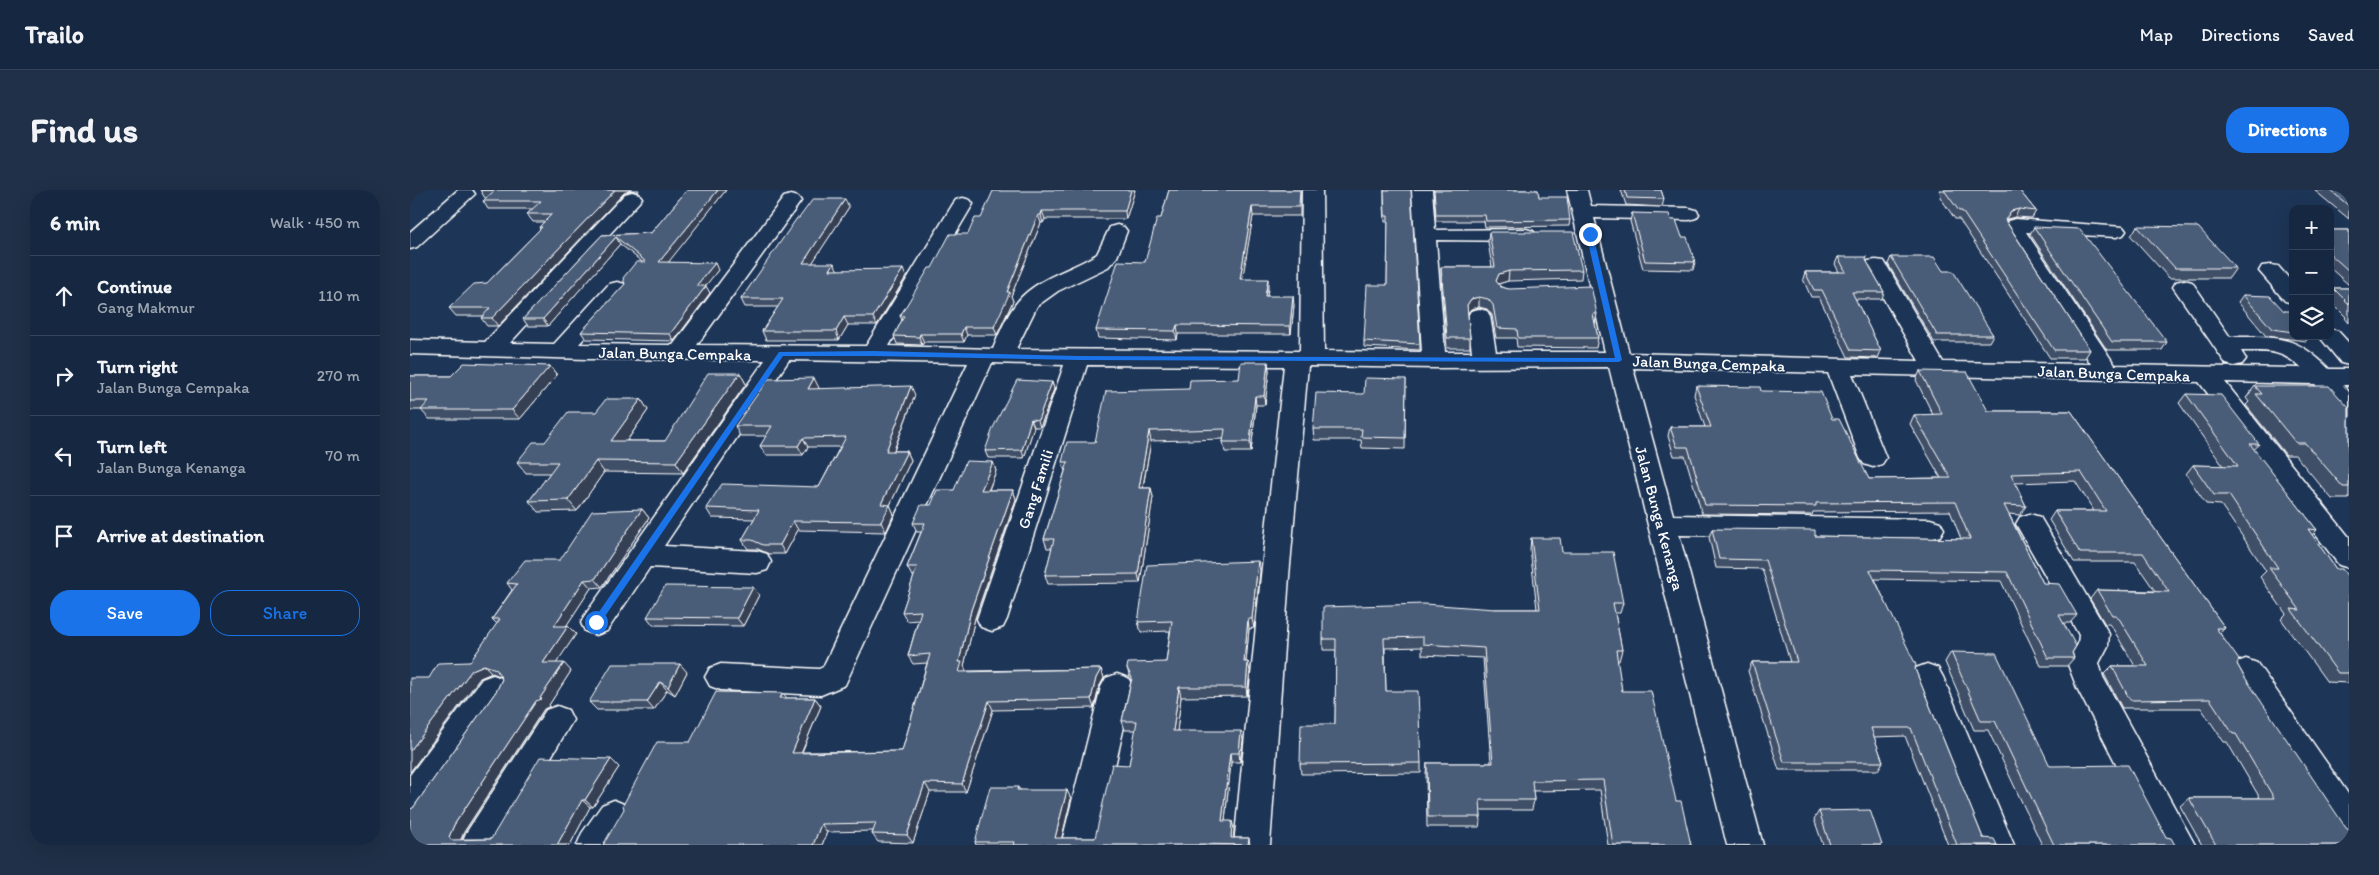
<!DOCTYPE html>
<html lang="en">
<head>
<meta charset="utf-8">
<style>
  :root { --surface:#162841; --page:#1f3048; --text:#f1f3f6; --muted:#9ea6b1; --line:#35445a; --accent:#1a73e8 }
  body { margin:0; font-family:Itim,sans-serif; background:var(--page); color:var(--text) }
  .controls { position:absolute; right:15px; top:15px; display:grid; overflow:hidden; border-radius:10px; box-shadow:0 5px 20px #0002 }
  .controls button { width:45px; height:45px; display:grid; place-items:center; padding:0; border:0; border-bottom:1px solid var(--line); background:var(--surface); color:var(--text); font:25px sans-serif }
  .stop { position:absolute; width:15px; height:15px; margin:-11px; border:4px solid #1a73e8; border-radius:50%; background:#fff }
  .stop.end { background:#1a73e8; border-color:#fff; box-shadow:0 1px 5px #0008 }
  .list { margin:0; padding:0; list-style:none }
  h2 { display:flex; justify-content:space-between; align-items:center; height:65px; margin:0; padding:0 20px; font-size:21px }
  h2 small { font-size:16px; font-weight:400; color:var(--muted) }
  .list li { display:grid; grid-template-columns:32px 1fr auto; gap:15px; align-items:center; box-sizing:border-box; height:80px; padding:0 20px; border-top:1px solid var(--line) }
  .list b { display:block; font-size:19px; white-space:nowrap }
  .list p { margin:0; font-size:16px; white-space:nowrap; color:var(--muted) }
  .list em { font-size:16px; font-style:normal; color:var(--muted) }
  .actions { display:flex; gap:10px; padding:15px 20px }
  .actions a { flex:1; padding:11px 0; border:1px solid var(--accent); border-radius:20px; text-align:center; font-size:18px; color:var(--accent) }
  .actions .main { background:var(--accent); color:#fff }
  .icon { flex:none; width:28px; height:28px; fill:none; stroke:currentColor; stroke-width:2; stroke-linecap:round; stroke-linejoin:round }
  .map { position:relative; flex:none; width:1939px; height:655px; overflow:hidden; border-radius:20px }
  header { display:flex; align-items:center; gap:30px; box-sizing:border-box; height:70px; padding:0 25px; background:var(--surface); border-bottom:1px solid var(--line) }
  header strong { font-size:24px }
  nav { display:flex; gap:28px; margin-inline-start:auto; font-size:18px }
  .intro { display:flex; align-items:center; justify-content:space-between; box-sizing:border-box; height:120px; padding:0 30px }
  h1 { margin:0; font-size:35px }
  .button { padding:12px 22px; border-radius:20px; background:var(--accent); color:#fff; font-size:18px; font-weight:700 }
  main { display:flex; gap:30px; padding:0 30px }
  aside { flex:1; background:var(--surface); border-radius:20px; box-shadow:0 5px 20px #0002 }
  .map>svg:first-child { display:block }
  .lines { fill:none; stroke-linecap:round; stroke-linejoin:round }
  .minor-casing { stroke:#fff; stroke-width:3 }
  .minor { fill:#1d3557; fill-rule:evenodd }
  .wall { fill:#405068; stroke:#fff }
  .shaded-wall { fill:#344155; stroke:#fff }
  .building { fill:#4a5d79; stroke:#fff }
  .route { fill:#1a73e8 }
  .labels { text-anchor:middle; stroke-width:4; stroke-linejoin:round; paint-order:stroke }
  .street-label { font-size:16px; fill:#fff; stroke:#1d3557 }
</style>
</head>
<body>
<header>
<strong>Trailo</strong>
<nav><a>Map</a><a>Directions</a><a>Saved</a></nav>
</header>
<div class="intro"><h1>Find us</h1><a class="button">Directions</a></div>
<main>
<aside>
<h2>6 min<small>Walk · 450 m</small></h2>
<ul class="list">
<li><svg class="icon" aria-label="ahead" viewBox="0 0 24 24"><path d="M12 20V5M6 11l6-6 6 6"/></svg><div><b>Continue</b><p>Gang Makmur</p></div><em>110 m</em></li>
<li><svg class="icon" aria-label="right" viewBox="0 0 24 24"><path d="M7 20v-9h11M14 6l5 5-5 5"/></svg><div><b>Turn right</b><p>Jalan Bunga Cempaka</p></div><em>270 m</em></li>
<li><svg class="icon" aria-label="left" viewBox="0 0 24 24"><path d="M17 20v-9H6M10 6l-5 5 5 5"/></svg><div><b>Turn left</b><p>Jalan Bunga Kenanga</p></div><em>70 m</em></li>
<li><svg class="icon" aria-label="arrive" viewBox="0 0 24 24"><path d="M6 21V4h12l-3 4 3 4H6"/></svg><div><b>Arrive at destination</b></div></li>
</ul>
<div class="actions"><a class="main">Save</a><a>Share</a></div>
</aside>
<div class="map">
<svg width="1939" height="655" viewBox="0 0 1939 655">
  <rect width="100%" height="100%" fill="#1d3557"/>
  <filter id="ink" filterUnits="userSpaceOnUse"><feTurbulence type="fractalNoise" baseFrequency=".02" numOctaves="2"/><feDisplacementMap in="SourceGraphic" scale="10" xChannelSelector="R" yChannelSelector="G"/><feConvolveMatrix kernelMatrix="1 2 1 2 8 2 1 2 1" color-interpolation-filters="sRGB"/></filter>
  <g filter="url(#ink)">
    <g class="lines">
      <defs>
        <g id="minor">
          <path d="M48 0H62L65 4 7 57 0 59V42Z"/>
          <path d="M892 0H912L914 161 1012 162 1002 0H1022L1025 40 1116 39 1123 41 1126 45 1123 49 1116 51 1026 50 1035 162H1062L1058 126 1061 121 1069 119 1077 121 1080 126 1086 162H1195L1157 0H1177L1181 16 1279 18 1286 20 1289 24 1286 28 1279 30 1184 28 1219 163 1509 171 1455 76 1458 71 1466 70 1474 71 1477 76 1533 172 1681 174 1593 37 1598 31 1605 29 1713 37 1716 41 1713 45 1706 47 1616 42 1705 175 1891 178C1871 159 1857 161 1831 161L1836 169 1832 174 1824 176 1816 174 1763 97 1766 92 1774 90 1782 92 1820 147C1866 147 1885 144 1919 179H1939V195H1933L1939 202V226L1930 224 1905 194 1815 192 1939 347V378L1929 375 1789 192 1442 184 1476 268 1472 274 1463 277 1454 274 1450 268 1418 183 1223 178 1263 325 1520 329 1530 332 1534 339 1530 346 1520 349 1269 345 1353 655H1317L1199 177 1024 178 898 176 879 386 860 655H824L851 386 874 176 677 175 597 429 593 437 582 441 571 437 567 429 654 175 582 173 435 495 411 505 311 500 300 496 295 487 300 478 311 474 409 479 413 477 558 173 379 170 254 356 347 361 357 364 361 372 357 380 347 383 240 377 197 441 186 445 175 441 171 433 175 425 355 170 177 169 0 164V150L75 152 215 4 222 2 229 4 232 8 229 12 100 153 144 154 199 94 207 92 215 94 218 99 169 154 263 155 374 7 381 5 388 7 391 11 287 155 456 156 543 14 546 10 553 8 560 10 563 14 479 156 583 159C591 139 600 116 617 102 636 86 661 79 682 67L687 64 700 37 707 35 714 37 717 41 707 67 698 77 648 101 627 116 606 159 890 161Z"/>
          <path d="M1860 75 1868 76 1883 93V113L1875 111 1849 81 1852 76Z"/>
          <path d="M1920 139 1928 141 1939 153V175L1931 173 1909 146H1920Z"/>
          <path d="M1620 324 1630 327 1699 444 1698 456 1689 473 1693 487 1785 655H1748L1667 498 1657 472 1668 454 1669 445 1606 334 1610 327Z"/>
          <path d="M1836 469 1847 473 1939 605V650L1927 645 1825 491 1820 482 1825 473Z"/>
          <path d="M1517 474 1528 478 1533 487 1604 655H1568L1501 487 1506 478Z"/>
          <path d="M707 484 718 488 723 497 687 655H651L691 497 696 488Z"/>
          <path d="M83 485 94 489 99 498 94 507 12 624 0 629V585L72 489Z"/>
          <path d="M147 516 158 520 163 530 89 655H51L56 643 136 520Z"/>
          <path d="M204 610 216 615 221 626 205 655H167L172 643 192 615Z"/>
        </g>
      </defs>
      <!-- minor casing -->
      <use href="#minor" class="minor-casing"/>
      <!-- minor -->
      <use href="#minor" class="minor"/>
    </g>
    <!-- wall -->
    <g class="wall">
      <path d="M70 0H229L228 2 221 0 214 3 88 136H77L71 128 73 126H46L39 118 77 93 130 39 129 37 134 32H123L117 24 123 19H78L73 11 77 8H75Z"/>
      <path d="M277 0H316L258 72 308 80 295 96 300 103 264 151 176 149 171 142 215 94 232 72 210 54 138 136H118L113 129 192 45 241 43Z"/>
      <path d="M725 0 716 29H635L633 33H631L601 106 603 111 587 145H557L554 152H514L512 155 487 154 484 146 492 130 490 126 522 78 558 44 571 28Z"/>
      <path d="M759 0H890V26H843L832 89 858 98 857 106 884 115 881 144H768L767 150 688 148 686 140 735 72 751 28Z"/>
      <path d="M974 0 1010 154V160L954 157V151L977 95 978 32H975L974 15Z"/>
      <path d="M1023 0H1128L1129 7 1160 30 1159 36 1075 37 1074 31H1026Z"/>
      <path d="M1211 0H1251L1254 9 1252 17 1216 15Z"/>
      <path d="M1529 0H1609L1626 21 1622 28 1605 27 1597 29 1596 31 1680 160 1675 168H1640L1549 29H1545L1530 7 1531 4Z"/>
      <path d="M1904 0H1939V29Z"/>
      <path d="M439 17 402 73 427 80 496 87 467 135H438L429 150H356L352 141 368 117H335L331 109 389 28Z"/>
      <path d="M1222 23 1261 30 1272 47 1285 72 1283 80 1233 79 1220 31Z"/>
      <path d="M1727 36 1826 78 1819 88H1759L1721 46Z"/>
      <path d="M1624 37 1757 152 1752 160H1697L1620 44Z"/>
      <path d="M1920 40H1939V95L1920 78Z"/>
      <path d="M1079 42 1172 80 1171 89 1098 91 1088 94 1091 97 1187 124 1185 134 1188 148 1186 158 1107 157 1106 148H1086L1082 125 1077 119 1069 117 1061 119 1058 123 1060 148V158H1037L1031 87V77H1082L1078 52Z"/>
      <path d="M1428 67 1456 70 1474 102 1472 109H1445L1471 161 1468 168 1438 167 1409 107H1401L1393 89 1395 82H1429L1425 74Z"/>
      <path d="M1481 67 1533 81 1583 145 1579 152H1524L1478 74Z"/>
      <path d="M1923 98H1939V133L1935 128 1936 127 1920 111V102Z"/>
      <path d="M1833 105 1874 121 1883 123V146H1900L1896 151 1856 146 1828 112Z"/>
      <path d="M858 172 859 181 855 215H846L841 262H815L813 252 814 249 741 251 733 298H741L743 307 730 393 638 394 635 385 642 358H637L634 349 655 281 652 272 685 252 779 199 829 189Z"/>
      <path d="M140 176 147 185 110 229H19L11 220H0V186H41Z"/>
      <path d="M1510 181 1578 221H1661L1815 438 1810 443 1832 483 1939 655H1792L1770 616 1779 608H1850L1817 552H1814L1791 518H1712L1694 484 1702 476H1725L1703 439 1699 434H1695L1680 409 1687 400 1745 401 1725 372H1664L1639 330 1645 321H1684L1665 291 1605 293 1616 316 1610 325 1599 324 1633 393 1667 425 1660 433H1654L1664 468 1657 476H1631L1591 391 1465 389 1505 479 1573 648 1587 655H1538L1495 546 1464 547 1473 572 1468 580H1369L1338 481 1342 472H1380L1352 379 1306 378 1299 347 1302 339 1405 346 1551 349 1540 321 1403 322 1402 325 1292 324 1275 266H1264L1258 246 1260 237H1295L1284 205 1286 196 1351 201 1422 229 1459 289 1531 288 1500 234 1504 225H1523L1506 190Z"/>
      <path d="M330 183 336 194 273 283 194 282 167 321 128 322 119 311 140 283H116L107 272 135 252 186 222 231 209 238 220 217 251H255Z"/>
      <path d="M996 189 995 259 952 258 951 250H904L903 239 954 204Z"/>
      <path d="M642 192 644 199 630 237H624L614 268H578L575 261Z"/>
      <path d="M1845 196 1939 218V309H1922L1885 265H1876L1836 215 1839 212 1836 208Z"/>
      <path d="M409 198 408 199 505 205 484 261H497L501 270 480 315 484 324 476 342 388 340 375 364H359L348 359H338L332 350 344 329 302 328 296 318 409 297 430 257H398L393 265H356L350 256 357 246H330L325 236Z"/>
      <path d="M1776 204 1849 254 1844 260 1907 340 1902 345 1926 379 1939 388V493L1917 492 1871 429 1876 424 1850 387 1856 381 1811 315 1796 314 1776 284 1783 275 1813 276 1769 213Z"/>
      <path d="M583 272 586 281 579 300H603L606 309 565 428 554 476 556 481 691 479 694 488 689 497 684 518 583 520 556 602H520L503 653 468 652 462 644 463 641 417 642 412 655H193L280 552 377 508H405L411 516 392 562 492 561 517 473 503 474 498 466 508 430 497 431 492 422 504 386H502L497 377 511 342H507L503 333 521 315 544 300Z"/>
      <path d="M232 319 239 328 192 397 181 398 156 436H158L166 444 146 473 161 481 139 515 140 516 134 519 54 642 51 649H81L209 577 183 617H180L160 655H0L3 618 87 500 92 489 90 486 82 483 70 488H19L60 472 87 434 82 429 102 400 97 393 150 370Z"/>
      <path d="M1121 348 1152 362 1213 413 1210 423H1205L1212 460 1209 471H1207L1212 501 1266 611 1281 655H1198L1190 600 1123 601 1124 610 1122 620H1070L1071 627 1069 637H1017L1016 583 1017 573H1081L1073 468 1012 465V457L975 458 976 501 1011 573V583L891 584 890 574 925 534 926 460H913V449L1085 419H1127L1120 359Z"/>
      <path d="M850 381 844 438 839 439 836 472 840 481 837 506 771 507 767 541 833 550 830 572H821L815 631 824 639 823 648H839L840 655H566L565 652 608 597 610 600 661 609 652 648H685L719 575 726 540H715L712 531 721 491 717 478 756 472 760 441 731 442 728 432Z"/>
      <path d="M349 405 333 436 243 435 237 427Z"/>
      <path d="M1541 462 1640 576 1756 647 1765 655H1632L1578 540H1564L1535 472Z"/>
      <path d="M277 482 265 505 257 500 244 520H187L179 512Z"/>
      <path d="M1409 621 1472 655H1413L1404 629Z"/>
    </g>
    <!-- shaded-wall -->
    <g class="shaded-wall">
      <path d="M205 0H221L214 3 88 136 82 128Z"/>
      <path d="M308 0H316L253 79 249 72Z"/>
      <path d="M721 0H725L716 29 715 21Z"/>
      <path d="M435 9 439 17 397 81 393 73Z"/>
      <path d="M842 17 843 26 831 98 830 89Z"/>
      <path d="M1609 19 1605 27 1597 29 1591 38 1595 30 1601 21Z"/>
      <path d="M632 21 635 29 633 33 631 25Z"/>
      <path d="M628 25 631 33 601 106 603 111 587 145 584 137 597 102Z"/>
      <path d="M206 47 210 54 138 136 133 129Z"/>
      <path d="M305 73 308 80 290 103 286 96Z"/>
      <path d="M424 73 428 81 420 80Z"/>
      <path d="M493 79 496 87 467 135 463 127Z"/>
      <path d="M1099 81 1098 91 1088 94 1086 91 1089 84Z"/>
      <path d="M858 89V98L856 115 855 106Z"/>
      <path d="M296 96 300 103 264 151 260 144Z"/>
      <path d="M883 106 884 115 881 144 880 136Z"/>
      <path d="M1069 107V117L1061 119 1056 125 1057 115 1061 109Z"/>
      <path d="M434 127 438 135 429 150 426 141Z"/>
      <path d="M767 135 768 144 767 150 765 141Z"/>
      <path d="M554 137 557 145 554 152 551 144Z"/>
      <path d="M510 144 514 152 512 155 509 147Z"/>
      <path d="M858 172 859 181 855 215 854 206Z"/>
      <path d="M140 176 147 185 110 229 102 220Z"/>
      <path d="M330 183 336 194 273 283 266 272Z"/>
      <path d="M404 188 409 198 403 208 398 199Z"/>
      <path d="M642 192 644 199 630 237 628 230Z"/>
      <path d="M501 196 505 205 480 270 476 261Z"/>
      <path d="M845 206 846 215 841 262 840 252Z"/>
      <path d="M231 209 238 220 209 262 201 251Z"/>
      <path d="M621 229 624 237 614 268 612 260Z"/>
      <path d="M739 241 741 251 731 307 729 298Z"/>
      <path d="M393 248 398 257 393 265 388 256Z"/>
      <path d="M497 261 501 270 480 315 484 324 476 342 471 332V314Z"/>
      <path d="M186 271 194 282 167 321 158 310Z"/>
      <path d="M583 272 586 281 575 309 571 300Z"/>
      <path d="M741 298 743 307 730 393 728 384Z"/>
      <path d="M603 300 606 309 565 428 554 476 556 481 554 490 549 482V472L561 420Z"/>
      <path d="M232 319 239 328 192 397 185 389Z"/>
      <path d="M383 331 388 340 375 364 370 355Z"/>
      <path d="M848 371 850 381 844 438 842 429Z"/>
      <path d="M174 390 181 398 151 444 144 436Z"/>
      <path d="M343 397 349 405 333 436 327 428Z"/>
      <path d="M838 429 839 439 835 482 834 472Z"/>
      <path d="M158 436 166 444 141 481 133 473Z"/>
      <path d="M838 472 840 481 837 506 836 497Z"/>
      <path d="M154 473 161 481 139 515 140 516 134 519 54 642 49 654 41 650 39 647 44 635 126 511 130 508Z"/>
      <path d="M270 474 277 482 265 505 258 497Z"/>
      <path d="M74 475 82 483 70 488 0 582V561L62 480Z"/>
      <path d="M691 479 694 488 689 497 684 518 681 509 686 488Z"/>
      <path d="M250 492 257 500 244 520 237 512Z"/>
      <path d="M769 497 771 507 766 550 763 541Z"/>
      <path d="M373 503 379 511 370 508Z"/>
      <path d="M405 508 411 516 388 571 382 563Z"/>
      <path d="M579 511 583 520 556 602 552 594Z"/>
      <path d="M831 541 833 550 830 572 829 563Z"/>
      <path d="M820 563 821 572 814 639 812 631Z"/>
      <path d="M201 569 209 577 183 617 175 610Z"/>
      <path d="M515 593 520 602 503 653 497 645Z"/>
      <path d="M657 600 661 609 650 655 645 648Z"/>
      <path d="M172 610 180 617 160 655H147Z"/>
      <path d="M822 631 824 639 823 655 821 648Z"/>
      <path d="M411 634 417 642 412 655H403Z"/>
    </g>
    <!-- building -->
    <g class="building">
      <path d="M70 0H205L82 128H71L80 118H39L64 94 77 93 132 37H129L142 24H117L131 11H73L85 0Z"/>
      <path d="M277 0H308L249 72 305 73 286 96H296L260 144 171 142 215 94 213 88 226 72H236L206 47 133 129H113L192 45 241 43Z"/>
      <path d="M632 0H721L715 21H632L631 25H628L597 102H600L584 137H554L551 144H510L509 147 484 146 494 126H490L519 78H522L540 44H558L565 28H571L583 1H632Z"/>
      <path d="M759 0H890L889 17H842L830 89H858L855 106H883L880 136 767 135 765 141 686 140 708 71 735 72 747 28H751Z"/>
      <path d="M974 0H1001L1010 154 954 151 957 95H977L978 26H975Z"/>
      <path d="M1024 0H1128L1129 7H1157L1160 30 1076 31 1075 25H1026Z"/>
      <path d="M1215 0H1251L1254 9 1217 8Z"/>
      <path d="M1534 0H1609L1626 21 1609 19 1601 21 1595 30 1680 160H1644L1552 21H1549Z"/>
      <path d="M1920 0H1939V16Z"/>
      <path d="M403 9H435L393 73H424L420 80 493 79 463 127H434L426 141H352L373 109H331L387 28H389Z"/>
      <path d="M1222 23 1259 24 1261 30H1266L1272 47H1277L1285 72 1235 71Z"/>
      <path d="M1727 36 1788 37 1826 78H1765Z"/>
      <path d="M1624 37 1670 39 1757 152H1702Z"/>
      <path d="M1920 40H1939V81L1920 64Z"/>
      <path d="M1079 42H1163L1172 80 1099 81 1089 84 1086 91 1091 97 1099 99 1181 96 1187 124H1183L1188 148H1108L1107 139 1087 138 1083 115 1078 109 1069 107 1061 109 1057 115 1060 148H1037L1031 77H1085Z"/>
      <path d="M1428 67H1457L1456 70 1474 102H1442L1471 161 1441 160 1412 100H1404L1395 82H1436Z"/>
      <path d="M1481 67H1524L1533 81H1543L1583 145H1527Z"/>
      <path d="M1923 98H1939V114Z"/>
      <path d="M1833 105 1860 106 1874 121H1881L1883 123V142L1862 139Z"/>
      <path d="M831 172H858L854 206H845L840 252H813L815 239 739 241 729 298H741L728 384 635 385 644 349H634L658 272H652L657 252H685L696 201 779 199 780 190 829 189Z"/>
      <path d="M54 173 140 176 102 220H11L19 211H0V186H41Z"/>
      <path d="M1510 181 1557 182 1578 221H1661L1815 438H1806L1829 470 1827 474 1832 483 1936 638 1939 640V655H1806L1779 608H1864L1826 544H1823L1800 509 1720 510 1702 476H1738L1710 430 1706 425H1702L1687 400 1759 402 1733 363H1670L1645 321H1696L1671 282 1601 284 1616 316 1594 315 1633 393 1649 394 1667 425H1649L1666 456 1662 463 1664 468H1638L1597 382 1460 380 1506 475 1505 479 1573 648 1584 649 1587 655H1547L1501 538H1461L1473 572H1374L1342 472H1387L1355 370 1309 369 1302 339 1405 340V346L1560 349 1545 312 1406 313V316L1295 315 1278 257H1267L1260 237H1301L1286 196 1350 197 1351 201 1411 202 1422 229H1429L1459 289 1541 288 1504 225 1532 224Z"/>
      <path d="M298 183H330L266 272 186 271 158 310 119 311 148 272H107L123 252H135L158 222H186L196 209H231L201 251H255Z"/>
      <path d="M404 188 398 199 501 196 476 261H497L471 314 480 315 471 332 383 331 370 355H353L342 350H332L349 320 296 318 312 294 409 297 436 247 393 248 388 256H350L362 236H325L358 189Z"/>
      <path d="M955 188 996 189 995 248 951 247 952 239H903L906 203 954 204Z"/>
      <path d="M607 190 642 192 628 230 621 229 612 260 575 261 583 238Z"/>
      <path d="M1845 196H1919L1939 218V297H1933L1895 253H1886L1846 204H1852Z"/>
      <path d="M1776 204 1811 205 1849 254H1840L1907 340 1898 339 1926 379H1932L1939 388V483H1928L1881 419 1890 420 1859 378H1868L1819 305H1804L1783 275 1828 276Z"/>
      <path d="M556 271 583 272 571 300H603L561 420 549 472H552L549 482 691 479 686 488 681 509 579 511 552 594 515 593 497 645 462 644 466 633 411 634 403 655H193L214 619 213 615 247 552H280L306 502 373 503 370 508H405L382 563 492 561 520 464 498 466 511 421 492 422 507 377H497L515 333H503L511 315H521L527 300H544Z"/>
      <path d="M232 319 185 389 174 390 144 436H158L133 473H154L130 508 132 509 126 511 44 635 39 647 41 650 81 649 130 567 201 569 175 610H172L147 655H0V619L3 618 87 500 92 489 86 479 74 475 62 480 0 561V488H19L28 473 60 472 90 429H82L107 394 97 393 115 370H150L182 321Z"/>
      <path d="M1121 348H1150L1152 362H1203L1213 413H1203L1212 460H1206L1212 501H1241L1266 611H1271L1281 655H1203L1193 590 1122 591 1124 610H1070L1071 627H1018L1017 573H1083L1074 458 1013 454V447L974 448 976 501H1008L1011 573 890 574 891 534H925L926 449H913V417L1014 414 1085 419H1130Z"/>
      <path d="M848 371 842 429H838L834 472H838L836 497H769L763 541H831L829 563H820L812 631H822L821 648H839L838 655 789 654 788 655H604L605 652H565L580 597H608L607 600H657L645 648H685L702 574 719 575 727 531H712L722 488 717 478 718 473 756 472 762 431 728 432 737 375Z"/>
      <path d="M255 396 343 397 327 428 237 427Z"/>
      <path d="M1541 462 1586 463 1640 576 1718 575 1756 647 1761 648 1765 655H1644L1585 531H1571Z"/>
      <path d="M202 474H270L258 497 250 492 237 512H179Z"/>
      <path d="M1460 620 1472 655H1420L1409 621Z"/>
    </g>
  </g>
  <!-- route -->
  <path class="route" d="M1180 43 1183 44 1212 170 1209 172 668 170 463 166H373L189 435 186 436 182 432 369 162 463 161 668 166 1205 168 1176 44Z"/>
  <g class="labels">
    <!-- street labels -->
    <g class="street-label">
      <text transform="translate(265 163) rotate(1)" y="6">Jalan Bunga Cempaka</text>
      <text transform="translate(1299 173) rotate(2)" y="6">Jalan Bunga Cempaka</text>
      <text transform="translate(1704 183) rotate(2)" y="6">Jalan Bunga Cempaka</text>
      <text transform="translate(625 299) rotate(-72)" y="6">Gang Famili</text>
      <text transform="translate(1250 328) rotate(75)" y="6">Jalan Bunga Kenanga</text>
    </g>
  </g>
</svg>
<div class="controls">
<button>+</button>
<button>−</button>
<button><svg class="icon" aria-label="layers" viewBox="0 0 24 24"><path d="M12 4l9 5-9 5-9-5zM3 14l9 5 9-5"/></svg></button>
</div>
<div class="stop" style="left:186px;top:432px"></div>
<div class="stop end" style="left:1180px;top:44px"></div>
</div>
</main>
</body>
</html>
